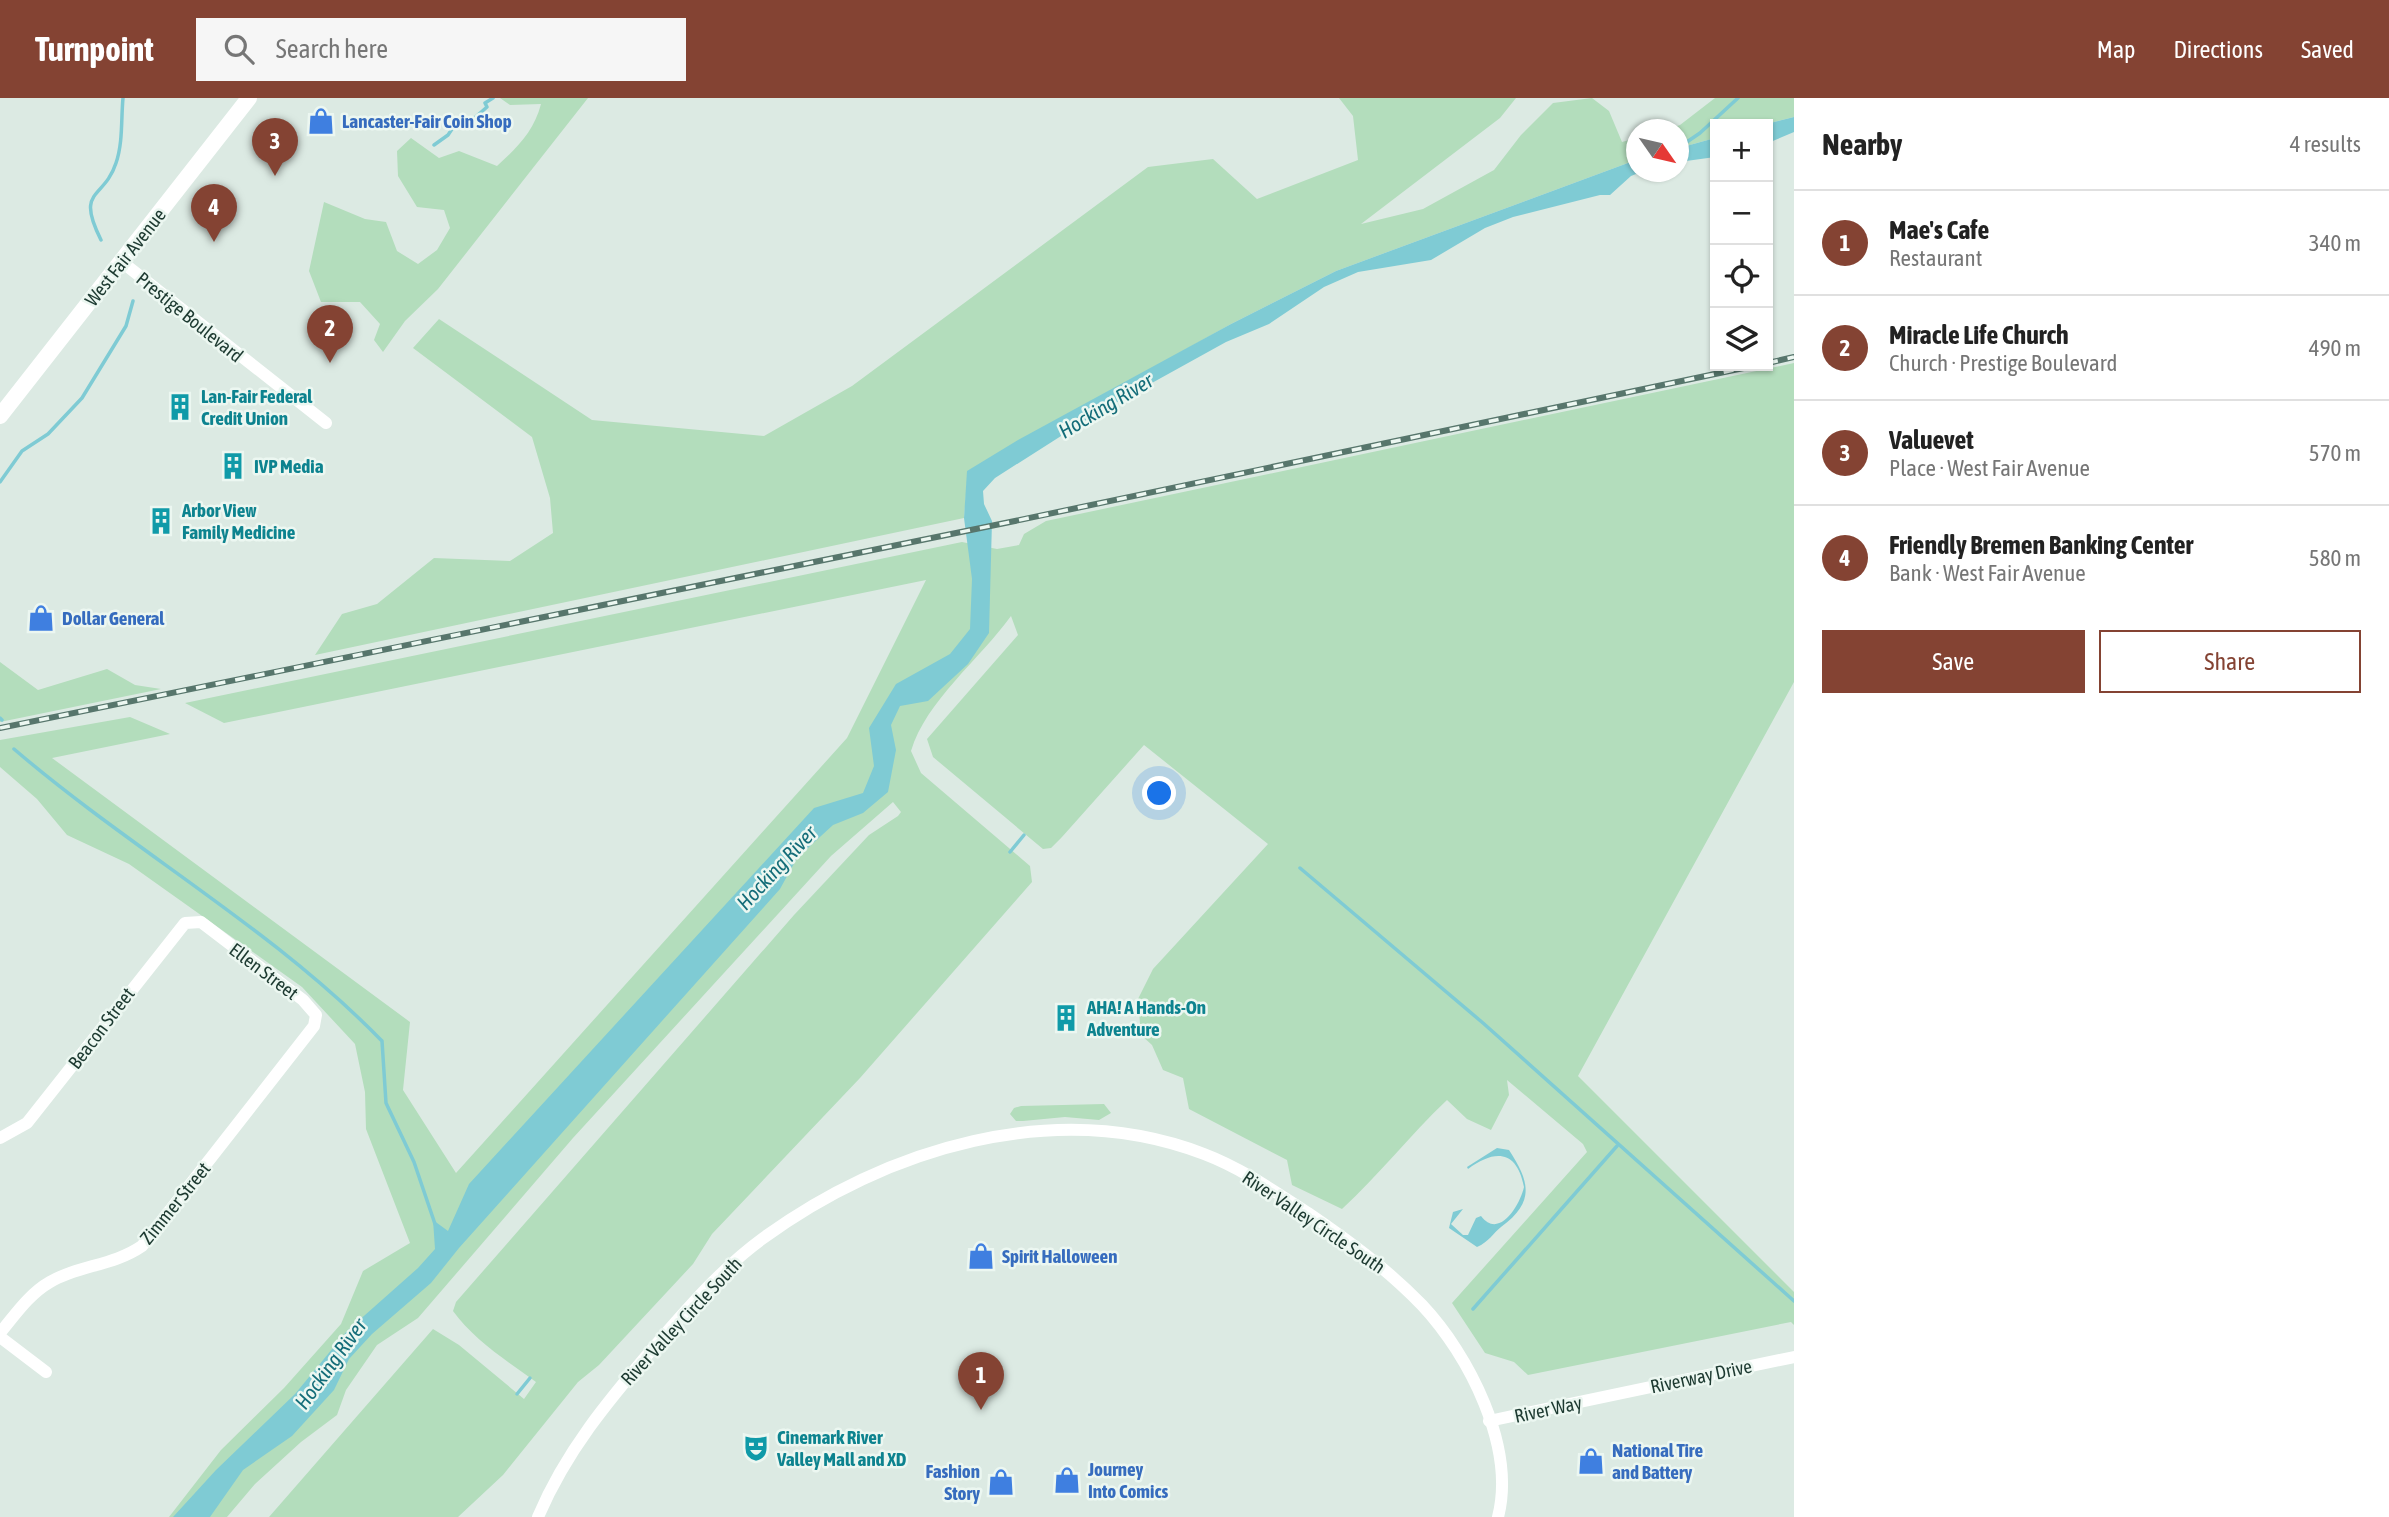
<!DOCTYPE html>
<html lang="en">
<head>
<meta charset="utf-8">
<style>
  :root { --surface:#fff; --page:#f6f6f6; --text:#222; --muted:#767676; --line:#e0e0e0; --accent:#844333 }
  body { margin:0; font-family:"Asap Condensed",sans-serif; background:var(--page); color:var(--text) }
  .controls { position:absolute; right:21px; top:21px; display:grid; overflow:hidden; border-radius:0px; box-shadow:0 2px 5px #0004 }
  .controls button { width:63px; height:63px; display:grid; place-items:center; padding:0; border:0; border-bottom:2px solid var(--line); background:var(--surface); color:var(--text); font:35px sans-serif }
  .compass { position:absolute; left:1626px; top:21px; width:63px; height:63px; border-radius:50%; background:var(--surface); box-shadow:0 2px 5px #0004; rotate:124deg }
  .you { position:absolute; left:1160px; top:696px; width:24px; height:24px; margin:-18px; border:5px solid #fff; border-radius:50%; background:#1a73e8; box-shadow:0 0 0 10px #1a73e833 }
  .badge { display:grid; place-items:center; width:46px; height:46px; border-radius:50%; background:var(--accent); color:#fff; font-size:23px; font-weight:700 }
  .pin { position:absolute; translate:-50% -58px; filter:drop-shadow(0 2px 4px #0008) }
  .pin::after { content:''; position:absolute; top:37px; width:24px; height:21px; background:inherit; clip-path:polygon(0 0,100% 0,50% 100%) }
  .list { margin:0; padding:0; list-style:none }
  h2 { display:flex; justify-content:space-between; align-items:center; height:91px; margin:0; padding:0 28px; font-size:30px }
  h2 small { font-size:23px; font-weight:400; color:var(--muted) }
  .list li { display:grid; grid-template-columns:46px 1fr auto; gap:21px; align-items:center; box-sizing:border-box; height:105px; padding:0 28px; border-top:2px solid var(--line) }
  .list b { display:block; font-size:26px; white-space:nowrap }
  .list p { margin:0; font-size:23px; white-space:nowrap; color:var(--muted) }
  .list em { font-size:23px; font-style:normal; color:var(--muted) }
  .actions { display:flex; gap:14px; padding:21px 28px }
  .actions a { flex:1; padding:16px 0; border:2px solid var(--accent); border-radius:0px; text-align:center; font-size:24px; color:var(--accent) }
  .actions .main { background:var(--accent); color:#fff }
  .icon { flex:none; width:38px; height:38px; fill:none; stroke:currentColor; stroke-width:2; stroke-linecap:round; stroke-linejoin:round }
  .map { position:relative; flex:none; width:1794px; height:1419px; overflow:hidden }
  header { display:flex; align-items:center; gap:42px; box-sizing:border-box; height:98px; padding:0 35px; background:var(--accent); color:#fff }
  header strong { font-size:33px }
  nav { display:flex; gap:38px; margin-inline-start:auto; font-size:24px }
  .search { width:490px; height:63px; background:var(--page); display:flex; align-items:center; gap:18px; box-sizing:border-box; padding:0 24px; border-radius:0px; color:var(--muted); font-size:26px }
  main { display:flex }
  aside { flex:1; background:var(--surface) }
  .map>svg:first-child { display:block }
  .green { fill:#b3ddbc }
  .water { fill:#7fcbd4 }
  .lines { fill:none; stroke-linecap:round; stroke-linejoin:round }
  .stream { stroke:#7fcbd4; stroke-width:3.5 }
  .minor { stroke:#fff; stroke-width:12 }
  .tertiary { stroke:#fff; stroke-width:16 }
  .rail-casing { stroke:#57766c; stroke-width:6 }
  .rail { stroke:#ecf7f1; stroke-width:3.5; stroke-dasharray:10; stroke-linecap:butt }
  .labels { text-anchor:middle; stroke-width:5; stroke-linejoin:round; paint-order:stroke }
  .shop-label { font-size:19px; font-weight:bold; fill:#366cbe; stroke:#ecf7f1; text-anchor:start }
  .street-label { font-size:19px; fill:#1d3a31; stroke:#ecf7f1 }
  .culture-label { font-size:19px; font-weight:bold; fill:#0d838f; stroke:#ecf7f1; text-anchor:start }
  .water-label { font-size:21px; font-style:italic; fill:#146d79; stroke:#ecf7f1 }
</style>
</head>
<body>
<header>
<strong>Turnpoint</strong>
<div class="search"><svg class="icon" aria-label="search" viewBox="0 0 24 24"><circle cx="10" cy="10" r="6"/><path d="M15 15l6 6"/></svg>Search here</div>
<nav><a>Map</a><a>Directions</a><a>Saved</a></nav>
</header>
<main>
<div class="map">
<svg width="1794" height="1419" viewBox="0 0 1794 1419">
  <rect width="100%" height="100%" fill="#dceae3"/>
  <!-- green -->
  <g class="green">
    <path d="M500 0H588L438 191 405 223 383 254 374 242 380 226 360 204H321L309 173 324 104 365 121 386 124 397 153 418 166 437 152 450 130 444 112 417 109 398 78 397 53 411 40 439 60 459 53 497 68C517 50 534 33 541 6L510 7Z"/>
    <path d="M1339 0H1516L1500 20 1361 126 1423 111 1494 72 1521 37 1553 5 1592 0 1609 13 1622 44 1636 40V62L1336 173 1231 226 968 373 964 420 315 557 342 516 377 506 434 460 510 463 553 435 550 400 532 339 413 250 439 221 592 322 764 338 852 288 1148 69 1213 61 1257 101 1358 62 1353 18Z"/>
    <path d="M1715 0H1794V19L1766 26H1715V40L1679 50 1678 32H1665L1680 27Z"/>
    <path d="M1794 265V584L1578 978 1794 1194V1227L1791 1224 1528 1277 1514 1264 1485 1255 1452 1205 1587 1054 1583 1046 1507 982 1509 997 1491 1032 1467 1021 1447 1002C1410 1037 1379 1077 1342 1111L1292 1087 1287 1062 1189 1011 1183 980 1163 972 1152 947 1141 937 1138 901 1153 871 1268 746 1144 647 1062 739 1051 750 1043 751 933 659 927 641 1018 537 1011 518C980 561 926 603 911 653L921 675 1030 768 1032 784 860 980 712 1136 693 1166 599 1267 578 1284 503 1377 458 1419H269L433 1231 459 1247 524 1301 536 1284C507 1263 474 1242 453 1213L456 1204 794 817 869 737 898 718 901 714 893 704 831 758 573 1040 418 1220 377 1247 346 1292 337 1317 301 1344 255 1386 227 1419H169L221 1352 284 1290 341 1226 363 1173 410 1145 366 1031 365 994 355 946 302 889 129 766 67 737 37 701 0 669V642L130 619 170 636 52 660 410 924 403 992 456 1075 847 640 926 482 224 625 185 605 962 444 997 451 1019 447 1024 436 1046 423Z"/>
    <path d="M0 564 38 592 107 571 135 587 161 591 0 624Z"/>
    <path d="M1104 1006 1111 1015 1099 1022 1065 1019 1023 1023H1016L1010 1016 1014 1010 1021 1008Z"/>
  </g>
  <!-- water -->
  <g class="water">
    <path d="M1794 19V34L1768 45 1766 26Z"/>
    <path d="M1715 40V59L1679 64V50Z"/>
    <path d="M1636 62V74H1641L1631 78 1610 97H1600L1513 119 1485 130 1431 162 1358 174 1324 189 1269 226 1226 244 1094 317 995 380 983 393 984 406 992 423 989 535 968 566 928 603 900 608 891 627 896 652 888 694 863 715 833 727 797 760 780 791 459 1150 431 1185 372 1236 349 1261 334 1292 292 1338 243 1372 210 1419H173L216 1372 295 1296 347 1233 418 1170 435 1151 433 1122 448 1133 469 1086 814 710 863 695 874 668 869 630 896 586 950 556 970 531 972 481 964 420 967 373 1018 342 1231 226 1336 173Z"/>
    <path d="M1497 1050 1509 1052C1530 1084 1535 1104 1501 1129 1493 1135 1489 1144 1477 1149L1449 1130 1453 1114 1463 1111 1451 1126 1463 1137H1468L1476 1120 1481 1118C1499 1142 1520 1107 1524 1089 1517 1052 1495 1051 1468 1071L1467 1069Z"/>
  </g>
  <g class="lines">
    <!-- stream -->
    <g class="stream">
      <path d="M434 47 448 37 454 28 463 30 487 9 485 5 493 0"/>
      <path d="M1678 50 1700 35 1738 0"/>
      <path d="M101 142C75 90 104 102 116 65 123 45 121 21 123 0"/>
      <path d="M0 384 22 353 48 336 82 300 126 228 133 203"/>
      <path d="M0 620 2 622"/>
      <path d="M14 651C133 753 272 830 382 943L386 1005 414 1064 435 1126"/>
      <path d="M1010 754 1024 737"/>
      <path d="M1300 770 1483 925 1794 1203"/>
      <path d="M1473 1211 1617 1048"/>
      <path d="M517 1296 530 1280"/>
    </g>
    <!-- minor -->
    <g class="minor">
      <path d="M122 164 326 325"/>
      <path d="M0 1040 27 1025 185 825 201 824 303 902 316 917 314 928 142 1148C113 1168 79 1167 50 1184 29 1196 15 1217 0 1235"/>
      <path d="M0 1239 46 1274"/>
      <path d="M1489 1323 1794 1259"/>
      <path d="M538 1419C566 1353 608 1303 654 1249 687 1211 721 1171 762 1141 886 1050 1055 999 1204 1056 1241 1070 1274 1093 1308 1115 1349 1143 1387 1171 1422 1207 1469 1257 1516 1349 1498 1419"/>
    </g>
    <!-- tertiary -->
    <path class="tertiary" d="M0 318 249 0"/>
    <defs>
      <g id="rail">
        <path d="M1768 265 1794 259"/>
        <path d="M0 630 1010 424 1753 268"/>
      </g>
    </defs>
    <!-- rail casing -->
    <use href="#rail" class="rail-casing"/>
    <!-- rail -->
    <use href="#rail" class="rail"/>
  </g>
  <!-- icons -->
  <defs>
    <symbol id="shop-bare" viewBox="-9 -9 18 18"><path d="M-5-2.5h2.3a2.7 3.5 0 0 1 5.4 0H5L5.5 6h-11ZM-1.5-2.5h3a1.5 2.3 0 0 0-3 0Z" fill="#3f7fe0" stroke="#ecf7f1" stroke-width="2.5" paint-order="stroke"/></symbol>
    <symbol id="building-bare" viewBox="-9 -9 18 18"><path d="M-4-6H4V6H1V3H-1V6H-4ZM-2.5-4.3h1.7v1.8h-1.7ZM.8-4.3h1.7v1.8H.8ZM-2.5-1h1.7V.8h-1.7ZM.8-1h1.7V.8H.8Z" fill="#0f9aa8" stroke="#ecf7f1" stroke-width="2.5" paint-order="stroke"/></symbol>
    <symbol id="theatre-bare" viewBox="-9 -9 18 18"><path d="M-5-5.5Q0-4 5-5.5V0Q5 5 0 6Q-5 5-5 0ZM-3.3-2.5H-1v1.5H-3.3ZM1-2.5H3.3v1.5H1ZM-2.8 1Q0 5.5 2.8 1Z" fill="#0f9aa8" stroke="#ecf7f1" stroke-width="2.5" paint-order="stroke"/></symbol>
  </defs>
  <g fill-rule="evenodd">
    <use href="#shop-bare" x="302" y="4" width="38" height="38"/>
    <use href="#building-bare" x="161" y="290" width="38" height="38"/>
    <use href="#building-bare" x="214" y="349" width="38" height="38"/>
    <use href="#building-bare" x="142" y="404" width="38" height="38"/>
    <use href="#shop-bare" x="22" y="501" width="38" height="38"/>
    <use href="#building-bare" x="1047" y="901" width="38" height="38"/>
    <use href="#shop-bare" x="962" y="1139" width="38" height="38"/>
    <use href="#theatre-bare" x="737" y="1331" width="38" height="38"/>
    <use href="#shop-bare" x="1572" y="1344" width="38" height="38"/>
    <use href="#shop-bare" x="1048" y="1363" width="38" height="38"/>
    <use href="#shop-bare" x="982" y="1365" width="38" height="38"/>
  </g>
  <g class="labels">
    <!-- shop labels -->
    <g class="shop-label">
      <text x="342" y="30">Lancaster-Fair Coin Shop</text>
      <text x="62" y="527">Dollar General</text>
      <text x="1002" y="1165">Spirit Halloween</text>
      <text x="1612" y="1359">National Tire<tspan x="1612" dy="22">and Battery</tspan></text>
      <text x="1088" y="1378">Journey<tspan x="1088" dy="22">Into Comics</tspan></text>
      <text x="980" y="1380" text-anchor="end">Fashion<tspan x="980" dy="22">Story</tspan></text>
    </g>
    <!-- street labels -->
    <g class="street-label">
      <text transform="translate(125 159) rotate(-52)" y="7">West Fair Avenue</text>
      <text transform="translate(190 219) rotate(39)" y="7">Prestige Boulevard</text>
      <text transform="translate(264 873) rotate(37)" y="7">Ellen Street</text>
      <text transform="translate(101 930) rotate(-53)" y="7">Beacon Street</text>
      <text transform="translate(175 1105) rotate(-51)" y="7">Zimmer Street</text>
      <text transform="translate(1314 1124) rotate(34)" y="7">River Valley Circle South</text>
      <text transform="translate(681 1223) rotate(-47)" y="7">River Valley Circle South</text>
      <text transform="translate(1701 1278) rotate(-12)" y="7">Riverway Drive</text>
      <text transform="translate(1548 1311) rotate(-12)" y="7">River Way</text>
    </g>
    <!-- culture labels -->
    <g class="culture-label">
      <text x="201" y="305">Lan-Fair Federal<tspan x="201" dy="22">Credit Union</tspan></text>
      <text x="254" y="375">IVP Media</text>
      <text x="182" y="419">Arbor View<tspan x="182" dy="22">Family Medicine</tspan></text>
      <text x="1087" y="916">AHA! A Hands-On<tspan x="1087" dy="22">Adventure</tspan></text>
      <text x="777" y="1346">Cinemark River<tspan x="777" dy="22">Valley Mall and XD</tspan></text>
    </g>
    <!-- water labels -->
    <g class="water-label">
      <text transform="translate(1106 308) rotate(-31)" y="7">Hocking River</text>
      <text transform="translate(777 770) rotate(-47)" y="7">Hocking River</text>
      <text transform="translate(331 1266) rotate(-54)" y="7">Hocking River</text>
    </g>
  </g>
</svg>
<div class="controls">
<button>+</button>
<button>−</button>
<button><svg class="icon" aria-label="locate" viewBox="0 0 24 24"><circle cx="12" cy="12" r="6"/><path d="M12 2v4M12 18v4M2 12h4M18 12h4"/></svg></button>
<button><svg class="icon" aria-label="layers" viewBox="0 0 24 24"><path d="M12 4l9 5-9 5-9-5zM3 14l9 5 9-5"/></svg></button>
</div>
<svg class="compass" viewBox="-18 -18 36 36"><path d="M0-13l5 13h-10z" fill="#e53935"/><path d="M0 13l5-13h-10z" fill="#767676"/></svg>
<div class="you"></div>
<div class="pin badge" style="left:981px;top:1312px">1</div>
<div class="pin badge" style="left:330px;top:265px">2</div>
<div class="pin badge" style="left:275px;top:78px">3</div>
<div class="pin badge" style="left:214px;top:144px">4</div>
</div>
<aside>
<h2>Nearby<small>4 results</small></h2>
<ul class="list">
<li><span class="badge">1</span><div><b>Mae's Cafe</b><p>Restaurant</p></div><em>340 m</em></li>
<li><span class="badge">2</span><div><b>Miracle Life Church</b><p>Church · Prestige Boulevard</p></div><em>490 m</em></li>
<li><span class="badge">3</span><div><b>Valuevet</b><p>Place · West Fair Avenue</p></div><em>570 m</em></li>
<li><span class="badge">4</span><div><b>Friendly Bremen Banking Center</b><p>Bank · West Fair Avenue</p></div><em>580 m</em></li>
</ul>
<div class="actions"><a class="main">Save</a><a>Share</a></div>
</aside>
</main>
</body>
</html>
